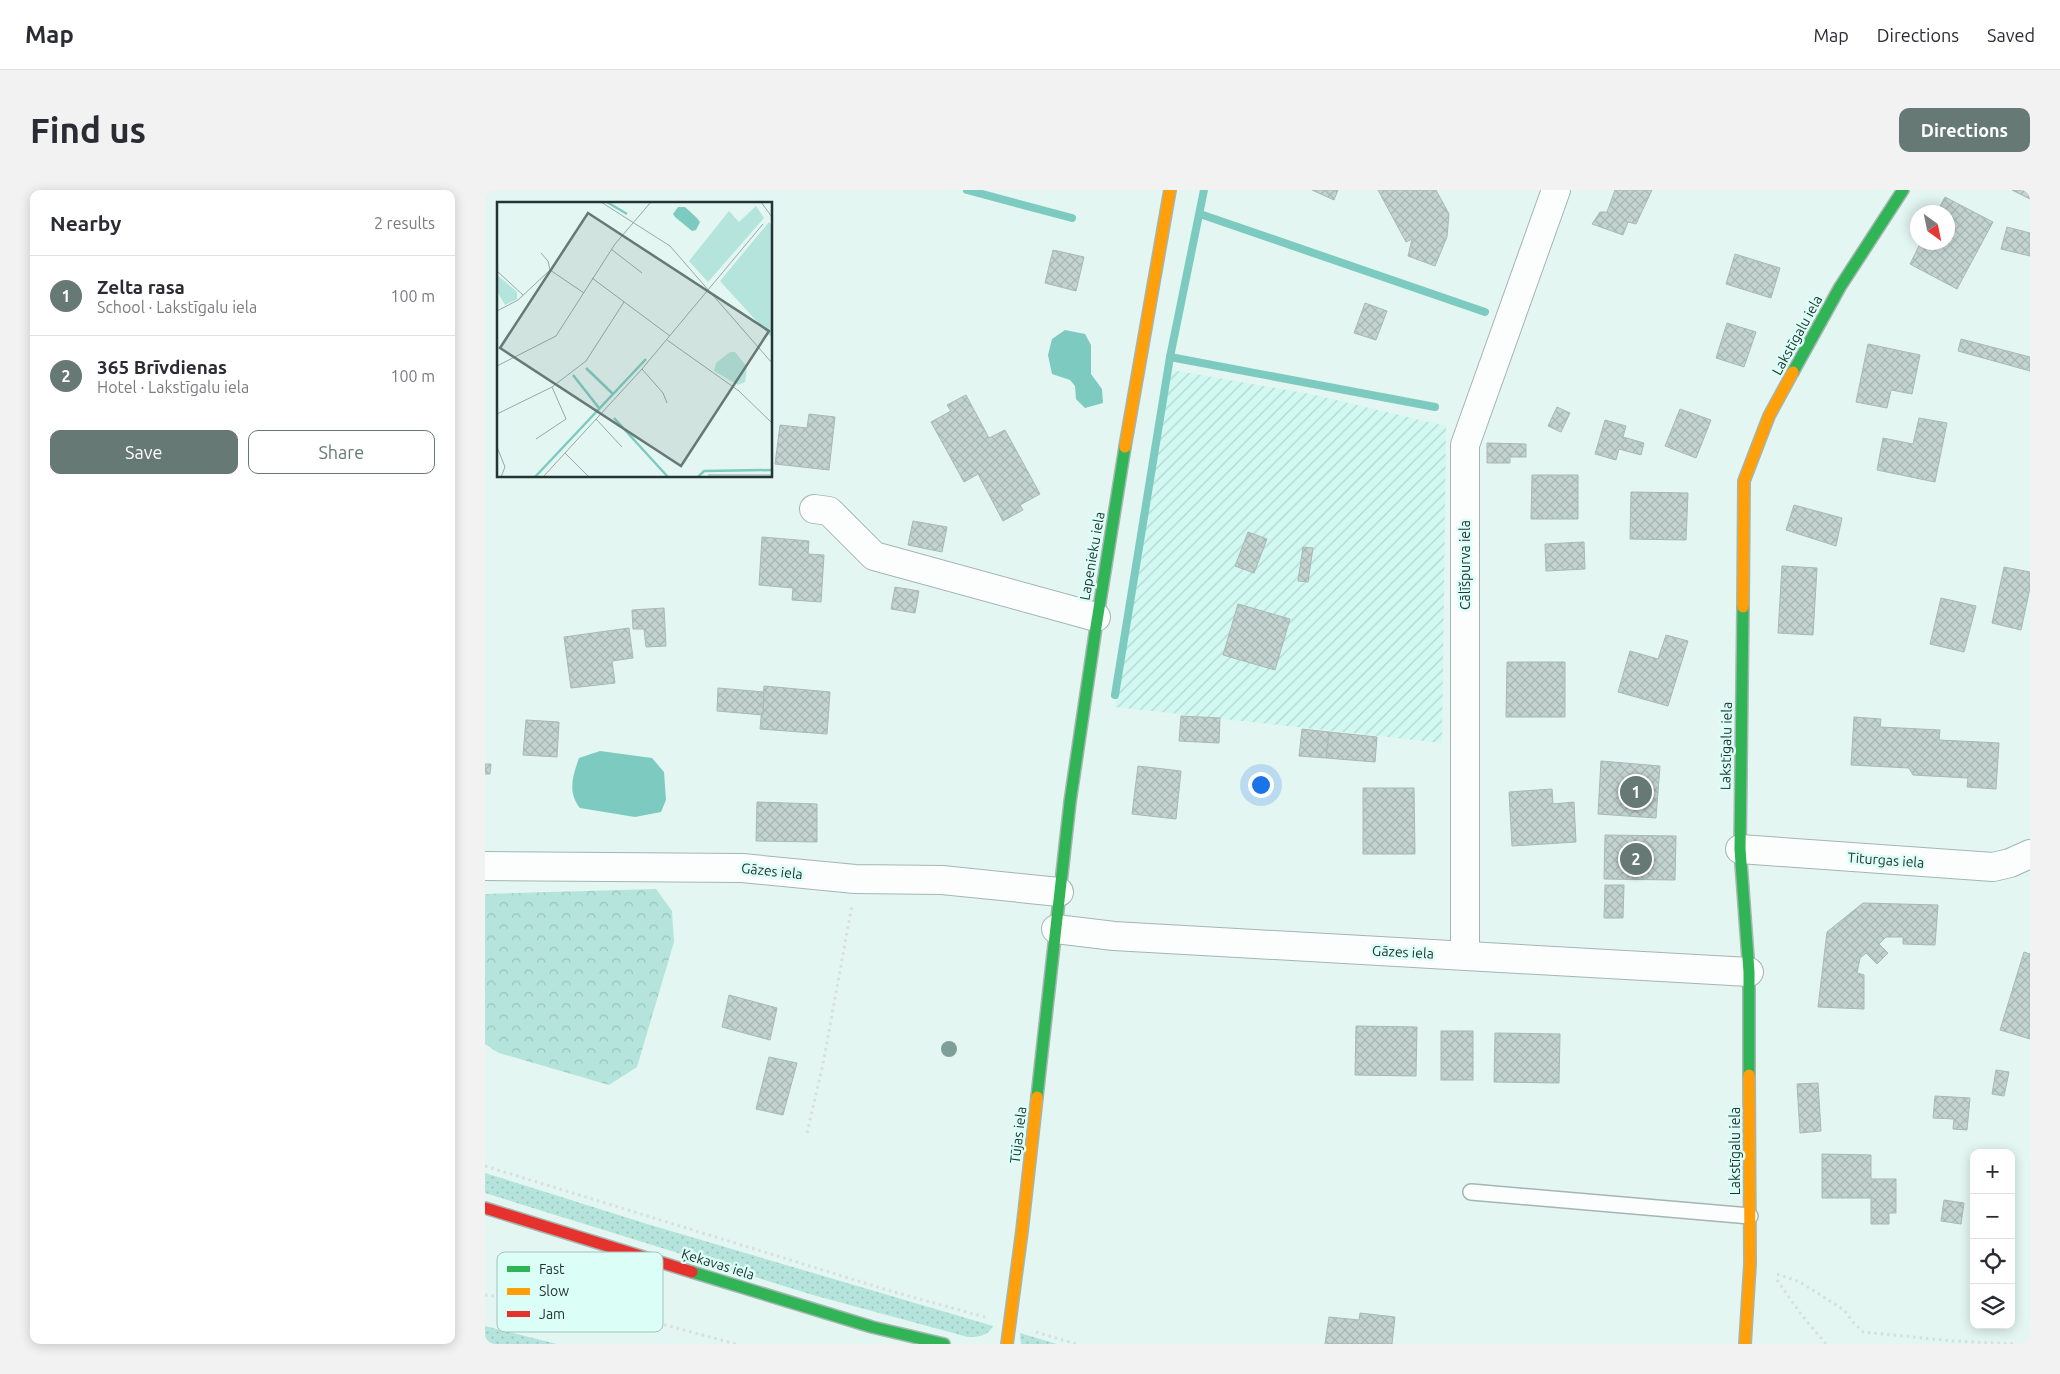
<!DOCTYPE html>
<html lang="en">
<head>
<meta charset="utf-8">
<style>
  :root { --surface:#fff; --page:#f2f2f3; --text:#2b2b33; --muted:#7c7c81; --line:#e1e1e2; --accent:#667975 }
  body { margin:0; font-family:Ubuntu,sans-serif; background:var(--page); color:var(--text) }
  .controls { position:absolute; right:15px; bottom:15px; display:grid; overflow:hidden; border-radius:10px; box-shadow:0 2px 12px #0003 }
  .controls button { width:45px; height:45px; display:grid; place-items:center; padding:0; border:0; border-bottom:1px solid var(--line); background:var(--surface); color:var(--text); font:25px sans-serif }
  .compass { position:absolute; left:1425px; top:15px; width:45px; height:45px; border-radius:50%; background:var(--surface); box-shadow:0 2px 12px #0003; rotate:147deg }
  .you { position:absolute; left:775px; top:594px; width:18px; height:18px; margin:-12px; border:4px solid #fff; border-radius:50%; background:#1a73e8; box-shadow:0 0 0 8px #1a73e833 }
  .badge { display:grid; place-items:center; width:32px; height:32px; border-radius:50%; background:var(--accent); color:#fff; font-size:16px; font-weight:700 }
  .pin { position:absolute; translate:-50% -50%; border:2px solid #fff; box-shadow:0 1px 5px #0006 }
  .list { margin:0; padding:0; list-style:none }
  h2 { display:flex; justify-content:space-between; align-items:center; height:65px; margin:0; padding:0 20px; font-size:21px }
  h2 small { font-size:16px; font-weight:400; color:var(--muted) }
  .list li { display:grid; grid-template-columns:32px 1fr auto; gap:15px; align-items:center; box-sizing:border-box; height:80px; padding:0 20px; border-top:1px solid var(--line) }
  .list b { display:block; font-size:19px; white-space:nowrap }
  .list p { margin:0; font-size:16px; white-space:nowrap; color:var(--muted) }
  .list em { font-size:16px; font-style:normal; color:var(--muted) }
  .actions { display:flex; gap:10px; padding:15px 20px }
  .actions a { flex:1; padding:11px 0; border:1px solid var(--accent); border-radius:10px; text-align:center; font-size:18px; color:var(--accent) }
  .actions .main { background:var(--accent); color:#fff }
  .icon { flex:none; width:28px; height:28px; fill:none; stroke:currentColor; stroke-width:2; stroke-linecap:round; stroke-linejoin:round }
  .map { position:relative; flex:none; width:1545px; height:1154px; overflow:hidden; border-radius:10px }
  header { display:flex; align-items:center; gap:30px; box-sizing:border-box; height:70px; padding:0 25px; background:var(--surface); border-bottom:1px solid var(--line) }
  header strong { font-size:24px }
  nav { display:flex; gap:28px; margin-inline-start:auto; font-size:18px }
  .intro { display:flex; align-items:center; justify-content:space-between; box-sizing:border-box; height:120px; padding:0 30px }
  h1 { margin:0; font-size:35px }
  .button { padding:12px 22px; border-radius:10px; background:var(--accent); color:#fff; font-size:18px; font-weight:700 }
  main { display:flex; gap:30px; padding:0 30px }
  aside { flex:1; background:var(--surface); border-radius:10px; box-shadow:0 2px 12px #0003 }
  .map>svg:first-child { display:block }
  .industrial { fill:url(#industrial-furrows) }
  .grass { fill:url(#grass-dots) }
  .forest { fill:url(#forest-crowns) }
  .water { fill:#7dcbc0 }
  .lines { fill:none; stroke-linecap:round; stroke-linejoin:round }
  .stream { stroke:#7dcbc0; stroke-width:8 }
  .building { fill:url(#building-cross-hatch); stroke:#a9b9b6 }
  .lane-casing { stroke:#a4b5b2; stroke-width:18 }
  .street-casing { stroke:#a4b5b2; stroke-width:30 }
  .fast-casing { stroke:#a4b5b2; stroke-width:14 }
  .slow-casing { stroke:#a4b5b2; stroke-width:14 }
  .jam-casing { stroke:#a4b5b2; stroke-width:14 }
  .path { stroke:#d9dede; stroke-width:3; stroke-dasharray:2.5 4; stroke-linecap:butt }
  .lane { stroke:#fbfefd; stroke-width:15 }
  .street { stroke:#fbfefd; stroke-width:28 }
  .fast { stroke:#30b455; stroke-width:11 }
  .slow { stroke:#ff9f0a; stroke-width:11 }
  .jam { stroke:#e5322d; stroke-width:11 }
  .tree { fill:#7e9f99 }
  .labels { text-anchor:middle; stroke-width:5; stroke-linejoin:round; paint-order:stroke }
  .street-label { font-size:14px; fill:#233532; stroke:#dbfef7 }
  .inset-river { fill:none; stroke:#7dcbc0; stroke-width:2.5 }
  .inset-road { fill:none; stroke:#96a9a5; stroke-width:1 }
  .view { fill:#667975; fill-opacity:0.15; stroke:#667975; stroke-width:2.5 }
  .inset-edge { fill:none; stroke:#233532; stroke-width:2.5 }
  .key { fill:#dbfef7; stroke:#a4c2bc; stroke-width:1 }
  .key-label { font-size:14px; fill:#233532 }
</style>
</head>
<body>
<header>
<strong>Map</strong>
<nav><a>Map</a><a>Directions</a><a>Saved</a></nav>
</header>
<div class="intro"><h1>Find us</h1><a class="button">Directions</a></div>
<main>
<aside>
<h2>Nearby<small>2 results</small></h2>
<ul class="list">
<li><span class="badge">1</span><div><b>Zelta rasa</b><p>School · Lakstīgalu iela</p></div><em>100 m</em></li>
<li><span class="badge">2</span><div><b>365 Brīvdienas</b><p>Hotel · Lakstīgalu iela</p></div><em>100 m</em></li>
</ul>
<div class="actions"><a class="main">Save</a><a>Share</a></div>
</aside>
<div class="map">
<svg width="1545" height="1154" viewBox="0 0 1545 1154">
  <defs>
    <pattern id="industrial-furrows" width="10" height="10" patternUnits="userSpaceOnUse" patternTransform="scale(1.25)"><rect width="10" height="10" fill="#d1f8f1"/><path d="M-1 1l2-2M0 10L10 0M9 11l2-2" fill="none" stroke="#b3d5cf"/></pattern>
    <pattern id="grass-dots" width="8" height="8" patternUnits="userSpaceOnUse" patternTransform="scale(1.25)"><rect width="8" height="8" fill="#b4e4db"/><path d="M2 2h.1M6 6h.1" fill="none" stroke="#9ac4bc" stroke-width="1.8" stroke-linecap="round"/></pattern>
    <pattern id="forest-crowns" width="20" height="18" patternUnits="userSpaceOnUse" patternTransform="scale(1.25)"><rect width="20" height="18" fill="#b4e4db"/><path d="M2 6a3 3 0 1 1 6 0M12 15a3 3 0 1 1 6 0" fill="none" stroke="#9ac4bc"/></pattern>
    <pattern id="building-cross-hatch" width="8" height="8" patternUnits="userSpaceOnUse" patternTransform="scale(1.25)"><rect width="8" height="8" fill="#c3d3d0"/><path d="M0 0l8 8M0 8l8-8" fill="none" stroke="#a7b6b3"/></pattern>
  </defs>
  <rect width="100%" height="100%" fill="#e3f6f2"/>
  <!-- industrial -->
  <path class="industrial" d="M687 180 825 204 961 236 957 553 630 517Z"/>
  <!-- grass -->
  <g class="grass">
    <path d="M0 983 162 1034 508 1136C503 1146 493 1147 483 1147L328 1105 0 1003Z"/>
    <path d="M0 1136 72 1154H0Z"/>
    <path d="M535 1143 572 1154H536Z"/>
  </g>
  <!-- forest -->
  <path class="forest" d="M171 699 187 721 189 752 152 877 124 895 14 863 0 854V704Z"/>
  <!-- water -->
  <g class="water">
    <path d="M580 140 600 144 606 155V184L617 199 618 213 600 218 591 209 590 196 585 190 567 184 563 165 567 149Z"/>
    <path d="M115 561 167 568 179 582 181 610 176 622 150 627 95 618C82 602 88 585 94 568Z"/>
  </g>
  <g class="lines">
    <!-- stream -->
    <g class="stream">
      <path d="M482 0 587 28"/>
      <path d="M715 24 1000 122"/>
      <path d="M685 167 950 217"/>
      <path d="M630 505 685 167 719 0"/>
    </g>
  </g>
  <!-- building -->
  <g class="building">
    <path d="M827 0H853L849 10Z"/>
    <path d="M893 0H951L964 24 962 47 950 76 923 66 927 49 921 52Z"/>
    <path d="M1130 0H1167L1151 34 1143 32 1138 45 1107 34 1115 22H1122Z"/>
    <path d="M1527 0H1545V9Z"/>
    <path d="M1460 7 1508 32 1472 99 1425 74 1436 52H1462V22H1452Z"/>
    <path d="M1522 37 1545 43V66L1516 59Z"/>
    <path d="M568 60 599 67 591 101 560 93Z"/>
    <path d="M1250 64 1295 78 1286 108 1241 94Z"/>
    <path d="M880 113 902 121 891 150 869 143Z"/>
    <path d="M1242 133 1271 142 1259 177 1231 168Z"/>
    <path d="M1476 149 1545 167V181L1473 161Z"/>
    <path d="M1383 154 1435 165 1427 204 1406 200 1402 218 1371 212Z"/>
    <path d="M481 205 504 248 520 240 555 304 535 315 538 320 518 331 493 284 479 292 446 232 466 221 462 215Z"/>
    <path d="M1072 217 1085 223 1076 242 1063 236Z"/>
    <path d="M1195 219 1226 230 1211 268 1180 256Z"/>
    <path d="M324 224 350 227 344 280 290 274 295 235 322 238Z"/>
    <path d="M1434 228 1462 233 1450 292 1392 280 1398 248 1428 254Z"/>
    <path d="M1120 230 1141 236 1138 247 1159 253 1156 265 1134 259 1131 270 1110 264Z"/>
    <path d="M1002 253 1041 254V267H1025V273H1002Z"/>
    <path d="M1047 285H1093V329H1046Z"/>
    <path d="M1146 302 1203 303 1201 350 1145 349Z"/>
    <path d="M1309 315 1357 328 1351 356 1301 340Z"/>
    <path d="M428 331 462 337 457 362 423 355Z"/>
    <path d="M763 342 782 349 769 383 750 376Z"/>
    <path d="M277 347 324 351 323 364 339 365 336 412 307 410 308 398 274 395Z"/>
    <path d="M1099 352 1100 379 1061 381 1060 354Z"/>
    <path d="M818 357 828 358 823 392 813 391Z"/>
    <path d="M1297 376 1332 378 1328 445 1293 443Z"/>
    <path d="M1519 377 1545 382V398L1536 440 1507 433Z"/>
    <path d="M410 397 434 401 430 423 406 419Z"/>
    <path d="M1456 408 1491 416 1479 462 1445 454Z"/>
    <path d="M753 414 805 429 790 480 738 465Z"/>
    <path d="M179 418 181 456 161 457 159 439H148L147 420Z"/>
    <path d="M144 438 148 468 127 471 130 493 86 498 79 447Z"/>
    <path d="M1181 445 1203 451 1183 516 1133 502 1145 461 1173 469Z"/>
    <path d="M1022 472H1080V527H1021Z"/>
    <path d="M279 496 345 502 342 544 275 539Z"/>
    <path d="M233 498 279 502 278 525 232 521Z"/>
    <path d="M696 526 735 528 734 553 694 551Z"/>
    <path d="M1369 527 1396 529 1395 537 1455 540 1454 550 1514 553 1511 599 1482 597 1483 588 1428 585 1424 578 1366 575Z"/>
    <path d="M41 530 74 532 72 567 38 565Z"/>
    <path d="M817 539 844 542 841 568 814 566Z"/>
    <path d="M844 542 892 547 890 572 841 568Z"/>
    <path d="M1116 571 1175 576 1171 628 1113 624Z"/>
    <path d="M0 574H6L5 584H0Z"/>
    <path d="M653 576 696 581 691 629 647 624Z"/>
    <path d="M878 598H929L930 664H878Z"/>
    <path d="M1067 599 1068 614 1089 612 1091 652 1027 656 1024 602Z"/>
    <path d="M272 612 332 614V652L271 651Z"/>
    <path d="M1120 645 1191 646 1190 690 1119 689Z"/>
    <path d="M1120 695H1139L1138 728H1119Z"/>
    <path d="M1378 713 1453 715 1450 755 1418 754V747H1401L1394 754 1403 763 1392 774 1381 763 1375 768 1372 783 1379 785V819L1333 817 1342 742Z"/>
    <path d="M1539 762 1545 764V849L1515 840Z"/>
    <path d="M244 805 292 818 285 850 237 837Z"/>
    <path d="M871 836 932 837 931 886 870 885Z"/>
    <rect x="956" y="841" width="32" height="49"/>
    <path d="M1010 843 1075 844 1074 893 1009 892Z"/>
    <path d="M284 867 312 873 298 925 271 919Z"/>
    <path d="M1511 880 1524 882 1519 906 1507 904Z"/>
    <path d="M1333 893 1336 941 1315 943 1312 894Z"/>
    <path d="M1450 906 1485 908 1482 940 1468 939 1469 929 1448 928Z"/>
    <path d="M1337 964 1386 965V989H1411V1023H1404V1034H1386V1008H1337Z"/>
    <path d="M1459 1010 1479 1013 1476 1034 1456 1031Z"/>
    <path d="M875 1123 910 1127 907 1154H840L844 1127 874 1130Z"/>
  </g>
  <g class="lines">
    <defs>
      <path id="lane" d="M986 1002 1265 1026"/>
      <g id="street">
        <path d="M329 319 344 321 389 366 611 427"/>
        <path d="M1255 659 1508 677 1525 673 1545 664"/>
        <path d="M0 676 257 678 370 689 457 690 574 702"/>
        <path d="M571 739 629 746 1264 782"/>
        <path d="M980 765V255L1071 0"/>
      </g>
      <g id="fast">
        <path d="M1308 182 1355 97 1418 0"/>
        <path d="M1258 417 1255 659 1264 782V885"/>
        <path d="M552 907 585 612 611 437 640 257"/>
        <path d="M207 1082 387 1137 459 1154"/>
      </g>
      <g id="slow">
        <path d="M640 257 685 0"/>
        <path d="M1258 417 1259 291 1284 226 1308 182"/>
        <path d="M522 1154 537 1041 552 907"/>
        <path d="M1260 1154 1265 1074 1264 885"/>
      </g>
      <path id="jam" d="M0 1018 207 1082"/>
    </defs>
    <!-- lane casing -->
    <use href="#lane" class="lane-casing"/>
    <!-- street casing -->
    <use href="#street" class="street-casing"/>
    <!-- fast casing -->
    <use href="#fast" class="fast-casing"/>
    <!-- slow casing -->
    <use href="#slow" class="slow-casing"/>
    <!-- jam casing -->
    <use href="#jam" class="jam-casing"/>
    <!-- path -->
    <g class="path">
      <path d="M322 943 338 874 367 715"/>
      <path d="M0 976 409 1102 500 1127"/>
      <path d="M1292 1084 1315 1092 1359 1120 1368 1132 1378 1142 1468 1151 1532 1154"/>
      <path d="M1292 1090 1315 1123 1341 1154"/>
      <path d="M0 1105 113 1117 251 1154"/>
      <path d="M551 1142 591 1154"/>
    </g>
    <!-- lane -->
    <use href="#lane" class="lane"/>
    <!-- street -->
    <use href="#street" class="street"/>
    <!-- fast -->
    <use href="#fast" class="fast"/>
    <!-- slow -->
    <use href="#slow" class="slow"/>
    <!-- jam -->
    <use href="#jam" class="jam"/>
  </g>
  <!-- trees -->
  <circle class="tree" cx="464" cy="859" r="8"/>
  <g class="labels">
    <!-- street labels -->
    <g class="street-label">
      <text transform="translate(1312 145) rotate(-61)" y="5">Lakstīgalu iela</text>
      <text transform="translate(607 366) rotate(-80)" y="5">Lapenieku iela</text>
      <text transform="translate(980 375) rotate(-90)" y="5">Cālīšpurva iela</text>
      <text transform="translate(1241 556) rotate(-89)" y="5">Lakstīgalu iela</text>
      <text transform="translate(1401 670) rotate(4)" y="5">Titurgas iela</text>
      <text transform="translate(287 681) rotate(6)" y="5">Gāzes iela</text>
      <text transform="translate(918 762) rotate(3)" y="5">Gāzes iela</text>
      <text transform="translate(533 945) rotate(-83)" y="5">Tūjas iela</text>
      <text transform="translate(1250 961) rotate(-90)" y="5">Lakstīgalu iela</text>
      <text transform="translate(233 1074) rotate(17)" y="5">Ķekavas iela</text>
    </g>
  </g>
  <!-- overview -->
  <g transform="translate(12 12)">
    <rect width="275" height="275" fill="#e3f6f2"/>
    <path d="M259 4 267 16 211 80 192 59 232 9 242 20ZM272 20 275 24V136L223 79Z" fill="#b4e4db"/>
    <path d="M0 73 20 90V97L8 103 0 89ZM233 150H238L250 165 248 180 241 183 217 169 219 161Z" fill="#b4e4db"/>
    <path d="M181 5H188L200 16 203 20 199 28 195 29 178 15 176 12Z" fill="#7dcbc0"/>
    <path class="inset-river" d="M110 0 130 12M89 166 116 192M76 173 102 206M117 216 171 275M38 275 149 157M201 275 207 269 275 268"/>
    <path class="inset-road" d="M104 0 173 44 275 161M264 0 275 15M114 47 145 71M44 51 51 59 53 68M0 69 26 93M95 76 173 134M0 109 21 98 53 68 87 91M170 138 242 189 275 221M0 164 59 134 118 42 154 0M145 167 166 191 170 201M0 212 55 185 89 159 127 100M99 217 125 245M39 237 69 217 55 185M0 245 8 265 4 275M68 251 92 275M211 273H275M46 275 145 167 266 22"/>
    <path class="view" d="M91 11 272 129 184 264 3 146Z"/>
    <rect width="275" height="275" class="inset-edge"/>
  </g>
  <!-- legend -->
  <rect x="12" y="1062" width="166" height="80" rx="8" class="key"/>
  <rect x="22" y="1076" width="23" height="6" fill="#30b455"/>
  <rect x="22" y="1098" width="23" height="7" fill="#ff9f0a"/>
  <rect x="22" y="1121" width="23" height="6" fill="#e5322d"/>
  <g class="key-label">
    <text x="54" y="1084">Fast</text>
    <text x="54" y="1106">Slow</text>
    <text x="54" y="1129">Jam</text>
  </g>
</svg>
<div class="controls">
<button>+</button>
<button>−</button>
<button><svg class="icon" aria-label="locate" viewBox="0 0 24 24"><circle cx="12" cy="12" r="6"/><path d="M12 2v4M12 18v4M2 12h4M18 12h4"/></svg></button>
<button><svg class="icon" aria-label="layers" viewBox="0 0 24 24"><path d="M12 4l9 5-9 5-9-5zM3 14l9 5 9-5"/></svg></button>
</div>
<svg class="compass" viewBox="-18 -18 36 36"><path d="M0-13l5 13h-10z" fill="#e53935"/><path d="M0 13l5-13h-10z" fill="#7c7c81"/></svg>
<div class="you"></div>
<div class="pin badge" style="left:1151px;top:602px">1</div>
<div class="pin badge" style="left:1151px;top:669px">2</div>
</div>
</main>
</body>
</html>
